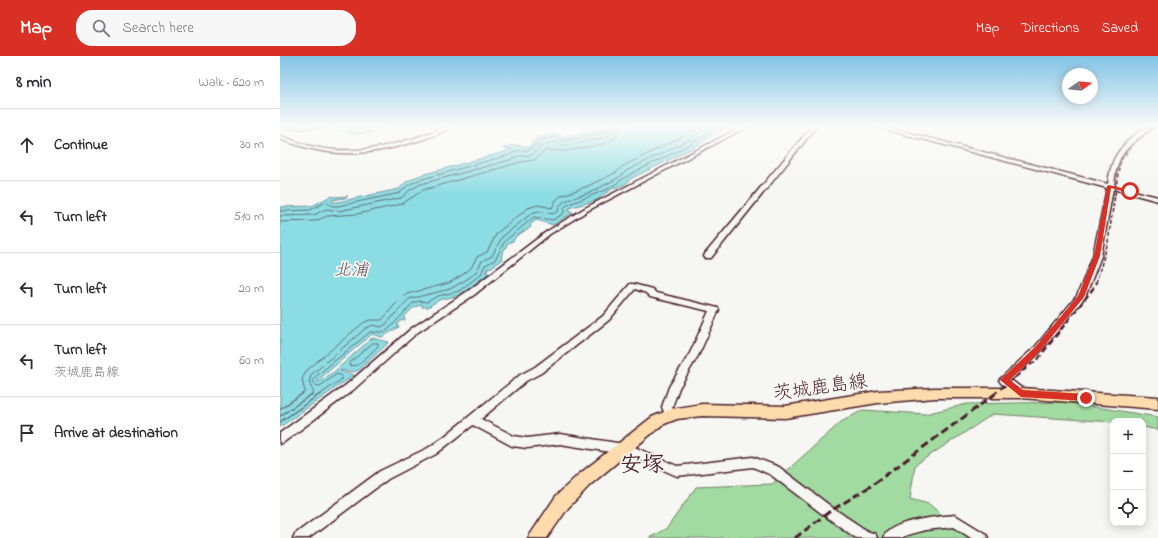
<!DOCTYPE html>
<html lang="en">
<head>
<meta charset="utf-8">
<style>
  :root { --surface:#fff; --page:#f7f7f7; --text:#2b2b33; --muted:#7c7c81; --line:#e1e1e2; --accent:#d93025 }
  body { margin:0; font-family:"Indie Flower","Klee One",sans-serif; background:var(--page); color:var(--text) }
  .controls { position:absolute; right:12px; bottom:12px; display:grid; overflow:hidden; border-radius:8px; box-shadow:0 2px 10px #0003 }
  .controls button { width:36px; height:36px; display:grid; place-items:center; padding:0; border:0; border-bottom:1px solid var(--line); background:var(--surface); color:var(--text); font:20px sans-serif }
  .compass { position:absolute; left:782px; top:12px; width:36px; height:36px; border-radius:50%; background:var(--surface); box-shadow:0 2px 10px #0003; rotate:76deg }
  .stop { position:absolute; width:12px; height:12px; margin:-9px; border:3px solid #d93025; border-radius:50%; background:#fff }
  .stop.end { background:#d93025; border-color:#fff; box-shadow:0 1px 4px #0008 }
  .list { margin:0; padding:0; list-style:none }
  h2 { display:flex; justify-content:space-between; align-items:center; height:52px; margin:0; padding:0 16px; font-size:17px }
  h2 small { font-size:13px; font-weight:400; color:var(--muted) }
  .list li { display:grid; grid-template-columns:26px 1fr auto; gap:12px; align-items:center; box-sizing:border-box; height:72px; padding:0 16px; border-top:1px solid var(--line) }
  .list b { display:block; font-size:15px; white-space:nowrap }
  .list p { margin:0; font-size:13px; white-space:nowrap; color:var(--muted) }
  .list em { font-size:13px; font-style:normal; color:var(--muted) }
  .icon { flex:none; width:22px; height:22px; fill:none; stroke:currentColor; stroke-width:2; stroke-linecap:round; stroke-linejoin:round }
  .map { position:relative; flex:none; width:878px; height:482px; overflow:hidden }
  header { display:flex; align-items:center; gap:24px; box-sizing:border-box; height:56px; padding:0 20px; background:var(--accent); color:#fff }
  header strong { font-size:19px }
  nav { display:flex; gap:22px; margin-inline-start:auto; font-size:14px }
  .search { width:280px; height:36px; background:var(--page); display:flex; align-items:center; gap:10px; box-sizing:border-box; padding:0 14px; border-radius:16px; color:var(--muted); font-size:15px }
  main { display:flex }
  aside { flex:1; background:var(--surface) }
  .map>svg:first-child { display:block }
  .green { fill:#a1dba1; stroke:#767d66 }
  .water { fill:#8cdde3; stroke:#729199 }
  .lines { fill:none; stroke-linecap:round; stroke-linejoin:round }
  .shore-far1 { stroke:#646b75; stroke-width:1 }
  .shore { stroke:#646b75; stroke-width:1.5 }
  .minor-casing { stroke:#4a1f2b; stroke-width:3 }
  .major-casing { stroke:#4a1f2b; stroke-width:3 }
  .minor { fill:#f6f6f2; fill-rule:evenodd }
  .major { fill:#fcdcac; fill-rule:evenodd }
  .rail-far2 { stroke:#4a1f2b; stroke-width:1.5; stroke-dasharray:4 2; stroke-linecap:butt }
  .rail-far1 { stroke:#4a1f2b; stroke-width:2; stroke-dasharray:6 3.5; stroke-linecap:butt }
  .rail { stroke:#4a1f2b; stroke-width:3; stroke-dasharray:8 4; stroke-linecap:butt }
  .route { fill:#d93025 }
  .labels { text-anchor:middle; stroke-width:3.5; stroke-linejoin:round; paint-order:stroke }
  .water-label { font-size:17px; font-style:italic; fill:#5a4e59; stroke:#f6f6f2 }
  .near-street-label { font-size:19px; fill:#4a1f2b; stroke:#f6f6f2 }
  .near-quarter-label { font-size:22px; font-weight:bold; fill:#4a1f2b; stroke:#f6f6f2 }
</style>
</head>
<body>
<header>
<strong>Map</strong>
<div class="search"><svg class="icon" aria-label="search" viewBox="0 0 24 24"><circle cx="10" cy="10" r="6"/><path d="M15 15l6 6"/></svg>Search here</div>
<nav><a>Map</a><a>Directions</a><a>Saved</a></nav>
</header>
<main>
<aside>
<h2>8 min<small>Walk · 620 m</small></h2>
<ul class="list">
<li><svg class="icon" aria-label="ahead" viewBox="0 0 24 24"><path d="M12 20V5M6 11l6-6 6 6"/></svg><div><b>Continue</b></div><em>30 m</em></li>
<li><svg class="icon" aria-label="left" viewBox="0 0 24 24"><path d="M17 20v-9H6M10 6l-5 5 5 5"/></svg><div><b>Turn left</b></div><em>510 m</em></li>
<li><svg class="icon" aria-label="left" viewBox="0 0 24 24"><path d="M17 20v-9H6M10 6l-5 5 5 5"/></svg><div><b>Turn left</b></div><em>20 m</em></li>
<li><svg class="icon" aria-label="left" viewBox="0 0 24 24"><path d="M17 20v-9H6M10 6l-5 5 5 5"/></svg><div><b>Turn left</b><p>茨城鹿島線</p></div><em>60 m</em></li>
<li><svg class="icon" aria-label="arrive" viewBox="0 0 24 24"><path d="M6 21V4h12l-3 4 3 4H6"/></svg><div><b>Arrive at destination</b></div></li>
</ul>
</aside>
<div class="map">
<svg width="878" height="482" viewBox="0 0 878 482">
  <rect width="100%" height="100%" fill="#f6f6f2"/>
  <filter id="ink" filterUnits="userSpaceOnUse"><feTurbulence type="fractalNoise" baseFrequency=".025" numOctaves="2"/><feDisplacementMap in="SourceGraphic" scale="8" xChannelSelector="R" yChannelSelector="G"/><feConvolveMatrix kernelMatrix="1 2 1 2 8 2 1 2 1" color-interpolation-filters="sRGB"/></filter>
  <g filter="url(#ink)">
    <!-- green -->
    <g class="green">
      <path d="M0 70H109L91 77 70 78 53 71 30 74 0 72Z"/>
      <path d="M784 346 878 361V374L863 371V365L833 366 713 358 635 409 630 443 649 448 690 482H369L387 472 416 431 492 428 561 366 583 354 645 358 687 348Z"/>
    </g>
    <!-- water -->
    <path class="water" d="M333 70H449L434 78 413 92 350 123C346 131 336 130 332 133 329 135 321 140 317 144L289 152 288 155 293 156 273 169 257 164 250 168 251 171 236 180 233 185 228 187 221 200 222 203 212 211 207 212 208 213 205 216 209 217 180 239 159 244 148 251H142V248L133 252 124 261 125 264 120 265 117 269 119 271 102 281 92 278 37 325 39 326 55 315 92 282 109 286 79 314 73 316 61 314 60 315 74 319 0 371V151L32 150 51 140 54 141 68 140 65 142 52 144V146H58L119 133 126 126 138 120 228 95 232 93H224L223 92 233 89 248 91 258 81 275 77 284 81Z"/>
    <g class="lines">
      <!-- shore-far1 -->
      <g class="shore-far1">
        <path d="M0 155 30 154 46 146 52 150H58L120 137 128 129 139 124 229 99 236 95 249 94 261 84 274 81 285 85 325 76 328 70"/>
        <path d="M0 160 34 159 46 153 59 155 121 142 131 133 141 128 230 104 238 100 251 99 263 89 274 86 286 90 326 81 332 77 333 70"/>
        <path d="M0 166 35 165 47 160 77 158 122 148 143 134 241 106 254 104 266 94 287 95 328 87 337 80 339 70"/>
        <path d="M93 287H98V290L78 309 69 310V308Z"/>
        <path d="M20 339 25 336 22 323 27 314 83 267 90 264H102L119 244 127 238 169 227 185 217 191 212 197 201 207 196 217 177 248 152 258 149 272 152 276 144 281 140 308 130 337 116 343 110 406 79 417 70"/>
        <path d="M31 339 34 337 29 327 31 319 86 272 93 269 101 271 105 269 129 243 170 233 189 222 196 216 202 205 212 200 222 181 252 157 258 155 273 158 278 155 280 149 285 145 311 136 340 121 346 115 409 84 428 70"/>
        <path d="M39 339 62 323V320L57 318 40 330 35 329 33 325 35 321 90 276H102L108 274 133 247 139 245 147 246 158 240 179 235 201 218 205 209 215 204 225 185 254 161 273 164 284 157V152L287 149 328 133 349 119 411 88 440 70"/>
      </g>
      <!-- shore -->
      <g class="shore">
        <path d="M0 353 22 338"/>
        <path d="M0 360 32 338"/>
        <path d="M0 366 40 338"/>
      </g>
      <defs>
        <g id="minor">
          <path d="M167 70H174C162 77 148 82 134 86 84 101 49 102 0 83V80C12 83 23 89 35 91 79 101 126 87 167 70Z"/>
          <path d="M463 70H469L309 154 270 178 194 239 138 276 72 335 4 386 0 388V377L66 329 132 272 188 235 266 176 305 152Z"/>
          <path d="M532 70H537L431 202H425L424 200 425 198Z"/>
          <path d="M593 70H602L828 128C829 121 830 113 833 106 838 93 859 70 874 70 861 81 843 91 838 108 835 115 835 123 834 130L878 141V145L833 133 821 200 805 241 762 294 731 324 744 334 746 337 744 340C736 343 727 332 721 327L719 324 756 290 797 240 813 200 827 132Z"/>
          <path d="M350 228H353L372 233 376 237 438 252 439 254 419 298 399 332 392 351 395 358 394 361 390 362 386 361 382 351 389 331 410 297 429 255 370 241 366 237 355 233 329 264 261 317 246 325 201 363 234 380 247 382 280 378 350 389 397 410 473 401 499 411 553 452 587 475 595 478 597 482H576L545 460 491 419 473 411 397 420 349 399 280 388 247 392 232 390 193 369 156 398 108 423 29 482H13L15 478 100 415 148 392 165 380 240 319 255 311 323 260Z"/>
          <path d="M675 459 706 478 708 482H691L674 471 645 474 627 479 621 482H603C610 464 657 461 675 459Z"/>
        </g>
        <path id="major" d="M655 332H741L878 341V353L741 342H655L598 347 505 362 422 360 397 363 382 369 310 429 288 452 267 482H248L276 440 298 419 372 361 391 353 422 348 505 350 598 335Z"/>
      </defs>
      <!-- minor casing -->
      <use href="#minor" class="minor-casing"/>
      <!-- major casing -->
      <use href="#major" class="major-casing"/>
      <!-- minor -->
      <use href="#minor" class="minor"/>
      <!-- major -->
      <use href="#major" class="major"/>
      <!-- rail-far2 -->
      <path class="rail-far2" d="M816 227 828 186 840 105 856 85 877 70"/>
      <!-- rail-far1 -->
      <path class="rail-far1" d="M713 339 758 303 813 233 816 226"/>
      <!-- rail -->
      <path class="rail" d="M515 482 549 456 591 430 715 338"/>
    </g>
  </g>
  <!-- sky -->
  <linearGradient id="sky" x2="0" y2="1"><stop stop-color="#83c4e6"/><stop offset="0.51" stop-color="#fbfbf9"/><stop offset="1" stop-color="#fbfbf9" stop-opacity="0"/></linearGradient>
  <rect width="878" height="138" fill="url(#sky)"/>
  <!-- route -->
  <path class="route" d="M829 129 852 135 850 137 831 132 820 200 804 241 761 294 730 324 743 334 806 338 810 342 806 345 741 341 720 324 756 290 798 240 814 200 827 130Z"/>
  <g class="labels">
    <!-- water labels -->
    <g class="water-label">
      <text x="71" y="219">北浦</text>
    </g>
    <!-- near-street labels -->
    <g class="near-street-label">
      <text transform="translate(540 330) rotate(-8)" y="7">茨城鹿島線</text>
    </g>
    <!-- near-quarter labels -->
    <g class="near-quarter-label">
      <text x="362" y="415">安塚</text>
    </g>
  </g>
</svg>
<div class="controls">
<button>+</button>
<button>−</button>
<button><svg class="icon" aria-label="locate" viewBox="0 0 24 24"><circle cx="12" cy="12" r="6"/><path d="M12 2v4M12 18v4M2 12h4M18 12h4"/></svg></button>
</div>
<svg class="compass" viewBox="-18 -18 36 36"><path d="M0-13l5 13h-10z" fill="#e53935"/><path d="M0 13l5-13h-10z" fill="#7c7c81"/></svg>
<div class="stop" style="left:850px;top:135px"></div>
<div class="stop end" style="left:806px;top:342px"></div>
</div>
</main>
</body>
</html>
